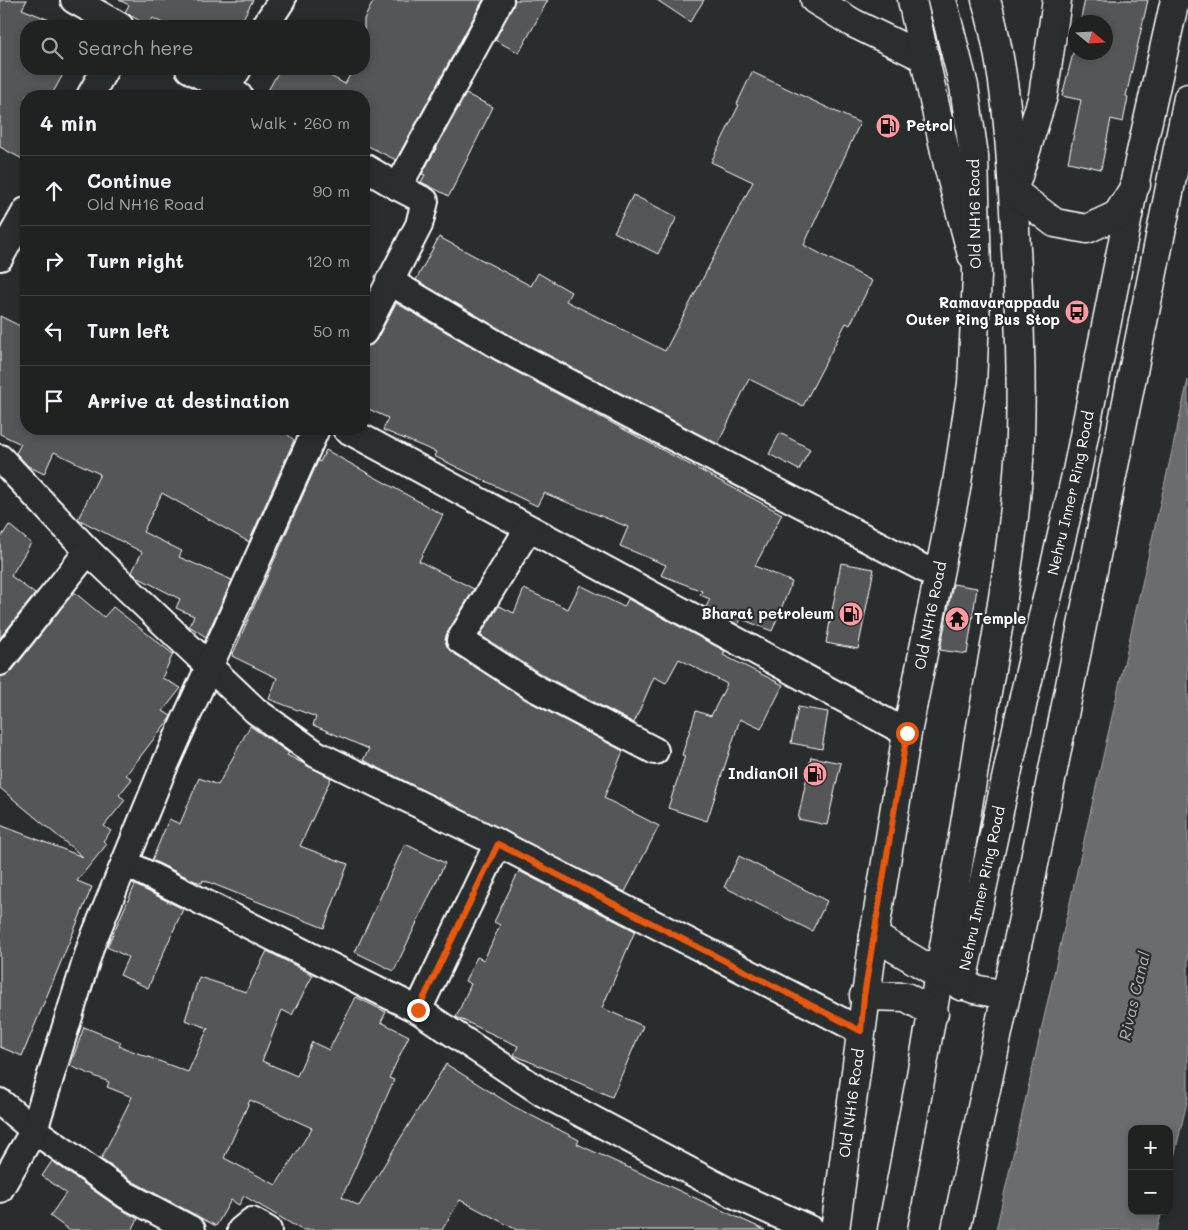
<!DOCTYPE html>
<html lang="en">
<head>
<meta charset="utf-8">
<style>
  :root { --surface:#202222; --page:#282a2a; --text:#f1f3f6; --muted:#a2a4a5; --line:#3d3f40 }
  body { margin:0; font-family:Mali,sans-serif; background:var(--page); color:var(--text) }
  .controls { position:absolute; right:15px; bottom:15px; display:grid; overflow:hidden; border-radius:10px; box-shadow:0 2px 8px #0003 }
  .controls button { width:45px; height:45px; display:grid; place-items:center; padding:0; border:0; border-bottom:1px solid var(--line); background:var(--surface); color:var(--text); font:25px sans-serif }
  .compass { position:absolute; left:1068px; top:15px; width:45px; height:45px; border-radius:50%; background:var(--surface); box-shadow:0 2px 8px #0003; rotate:108deg }
  .stop { position:absolute; width:15px; height:15px; margin:-11px; border:4px solid #ea580c; border-radius:50%; background:#fff }
  .stop.end { background:#ea580c; border-color:#fff; box-shadow:0 1px 5px #0008 }
  .list { margin:0; padding:0; list-style:none }
  h2 { display:flex; justify-content:space-between; align-items:center; height:65px; margin:0; padding:0 20px; font-size:21px }
  h2 small { font-size:16px; font-weight:400; color:var(--muted) }
  .list li { display:grid; grid-template-columns:32px 1fr auto; gap:15px; align-items:center; box-sizing:border-box; height:70px; padding:0 20px; border-top:1px solid var(--line) }
  .list b { display:block; font-size:19px; white-space:nowrap }
  .list p { margin:0; font-size:16px; white-space:nowrap; color:var(--muted) }
  .list em { font-size:16px; font-style:normal; color:var(--muted) }
  .icon { flex:none; width:28px; height:28px; fill:none; stroke:currentColor; stroke-width:2; stroke-linecap:round; stroke-linejoin:round }
  .map { position:relative; flex:none; width:1188px; height:1230px; overflow:hidden }
  .search { position:absolute; background:var(--surface); box-shadow:0 2px 8px #0003; left:20px; top:20px; width:350px; height:55px; display:flex; align-items:center; gap:12px; box-sizing:border-box; padding:0 18px; border-radius:20px; color:var(--muted); font-size:19px }
  .panel { position:absolute; background:var(--surface); box-shadow:0 2px 8px #0003; left:20px; top:90px; width:350px; height:345px; border-radius:20px }
  .map>svg:first-child { display:block }
  .water { fill:#6a6c6d; stroke:#a6a7a7 }
  .building { fill:#555758; stroke:#fff; fill-rule:evenodd }
  .lines { fill:none; stroke-linecap:round; stroke-linejoin:round }
  .minor-casing { stroke:#fff; stroke-width:30 }
  .tertiary-casing { stroke:#fff; stroke-width:31 }
  .primary-casing { stroke:#fff; stroke-width:31 }
  .trunk-casing { stroke:#fff; stroke-width:31 }
  .minor { stroke:#2a2d2e; stroke-width:26 }
  .tertiary { stroke:#2a2d2e; stroke-width:28 }
  .primary { stroke:#2a2d2e; stroke-width:28 }
  .trunk { stroke:#2a2d2e; stroke-width:28 }
  .route { stroke:#ea580c; stroke-width:6 }
  .labels { text-anchor:middle; stroke-width:4.5; stroke-linejoin:round; paint-order:stroke }
  .poi-label { font-size:15px; font-weight:bold; fill:#fff; stroke:#2a2d2e; text-anchor:end }
  .street-label { font-size:15px; fill:#fff; stroke:#2a2d2e }
  .water-label { font-size:16px; font-style:italic; fill:#b4b6b6; stroke:#2a2d2e }
</style>
</head>
<body>
<div class="map">
<svg width="1188" height="1230" viewBox="0 0 1188 1230">
  <rect width="100%" height="100%" fill="#2a2d2e"/>
  <filter id="ink" filterUnits="userSpaceOnUse"><feTurbulence type="fractalNoise" baseFrequency=".02" numOctaves="2"/><feDisplacementMap in="SourceGraphic" scale="10" xChannelSelector="R" yChannelSelector="G"/><feConvolveMatrix kernelMatrix="1 2 1 2 8 2 1 2 1" color-interpolation-filters="sRGB"/></filter>
  <g filter="url(#ink)">
    <!-- water -->
    <path class="water" d="M1188 380V1098L1169 1178V1129H1132V1211H1162L1157 1230H996Z"/>
    <!-- building -->
    <g class="building">
      <path d="M0 0H27L22 9 62 25 26 26V69H66L51 96H26V161L0 147Z"/>
      <path d="M119 0H253L239 26H168L153 18 148 26 125 12 129 5Z"/>
      <path d="M374 0H483L396 160 364 144V96H265L280 69H318L345 84 353 69H364V19Z"/>
      <path d="M515 0H548L519 53 495 40Z"/>
      <path d="M657 0H704L690 22Z"/>
      <path d="M1085 0H1148L1126 96 1128 97 1123 122 1111 119 1101 169 1068 162 1081 100 1062 96 1076 42V52H1106V22H1080Z"/>
      <path d="M752 72 860 123 804 245 872 281 850 325 846 323 803 406 749 379 718 444 510 335 416 280 439 237 531 286 538 273 571 292 566 301 665 351 753 182 711 162 739 105 737 104Z"/>
      <path d="M466 94 493 107 449 196 421 182 425 175 422 174Z"/>
      <path d="M633 195 677 217 658 254 614 232Z"/>
      <path d="M396 303 496 361 782 514 755 566 792 582 772 631 741 619 738 625 706 607 710 599 700 595 702 591 661 575 666 565 620 546 628 527 544 493 537 506 434 456 436 452 383 430 388 418 364 407V347L372 345 377 339Z"/>
      <path d="M0 316 26 329V429H281L294 440 249 542 162 493 143 532 182 551 179 557 232 580 206 637 189 626 194 616 176 608 180 599 137 577 132 572 142 552 78 519 100 474 54 452 44 474 28 466 16 453 21 444 0 434Z"/>
      <path d="M780 433 810 449 799 470 769 454Z"/>
      <path d="M326 450 443 515 419 561 474 589 447 633 445 640 452 652 526 700 623 751 604 798 659 826 625 892 363 760 369 749 313 725 316 717 269 699 277 678 232 656 318 461 320 462Z"/>
      <path d="M9 525 31 543 11 576 35 594 0 638V539Z"/>
      <path d="M841 563 874 569 858 649 826 643Z"/>
      <path d="M953 584 977 588 967 654 940 650Z"/>
      <path d="M580 585 624 607 628 599 725 651 723 655 783 685 761 729 740 719 707 821 668 808 685 756 682 755 696 711 711 716 727 684 679 659 666 683 654 677 634 723 541 674 480 635 499 606 514 613 524 589 568 609Z"/>
      <path d="M74 592 104 617 113 607 173 654 162 678 181 688 163 711 171 716 170 718 126 775 132 779 119 795 125 800 104 826 111 831 103 841 107 844 77 881 92 887 22 1056 0 1047V825L83 857 0 788V677L12 671Z"/>
      <path d="M798 707 828 712 822 749 791 743Z"/>
      <path d="M250 726 289 753 287 755 331 778 300 846 348 864 324 928 203 880 202 883 195 881 152 860 169 819 180 824 199 778 218 785Z"/>
      <path d="M811 757 841 763 827 825 798 819Z"/>
      <path d="M405 844 445 863 394 971 355 952Z"/>
      <path d="M739 856 827 901 812 931 724 887Z"/>
      <path d="M519 871 635 931 602 1008 643 1026 612 1097 514 1055 518 1046 456 1017 471 984 465 981 477 957 484 960 500 925 494 922Z"/>
      <path d="M135 885 183 909 148 988 120 975 128 957 107 947Z"/>
      <path d="M267 951 313 975 292 1015 282 1010 262 1061 297 1076 312 1042 329 1050 356 997 386 1012 381 1022 409 1036 389 1078 394 1080 342 1197 359 1206 446 1064 513 1106 579 1140 577 1144 765 1230H517L460 1200 442 1230H302L244 1196 239 1205 231 1200 216 1226 134 1182 101 1159 132 1097 107 1087 109 1082 70 1066 84 1027 121 1042 119 1046 188 1072 208 1028 185 1020 199 977 246 992ZM250 1100 312 1128 276 1185 224 1158Z"/>
      <path d="M52 1161 117 1207 138 1219 132 1230H69L50 1216 66 1193 42 1176Z"/>
    </g>
    <g class="lines">
      <defs>
        <g id="minor">
          <path d="M74 0 120 26"/>
          <path d="M265 26 282 0"/>
          <path d="M189 69 239 96"/>
          <path d="M226 89 238 69"/>
          <path d="M90 96 105 69"/>
          <path d="M364 167 398 187"/>
          <path d="M0 257 26 211"/>
          <path d="M389 281 503 348 938 576"/>
          <path d="M364 332 419 225 425 201 398 187 500 0"/>
          <path d="M346 429 907 733"/>
          <path d="M0 458 88 551 256 711 316 754 498 843 861 1031"/>
          <path d="M528 529 460 640 533 687 655 751"/>
          <path d="M0 662 88 551"/>
          <path d="M125 863 418 1010 543 1093 733 1194 812 1230"/>
          <path d="M418 1010 498 843"/>
          <path d="M0 1102 34 1130 126 1195 192 1230"/>
          <path d="M0 1189 34 1130 91 945 161 774 316 429"/>
          <path d="M241 1230 252 1221 268 1230"/>
        </g>
        <g id="tertiary">
          <path d="M815 0 853 23 925 58"/>
          <path d="M912 0 948 165 972 255"/>
        </g>
        <g id="primary">
          <path d="M1017 179 1043 96 1057 0"/>
          <path d="M945 978 974 989 1006 995 1024 914 1188 98"/>
          <path id="s1" d="M961 986 1023 701 1077 471 1139 161 1175 0"/>
          <path id="s2" d="M835 1230 874 936 907 733 956 489 972 384 977 275 974 156 964 86 942 0"/>
          <path d="M892 1230C923 1068 952 907 978 744 994 650 1013 555 1019 460 1023 383 1019 306 1015 229 1011 153 1007 73 986 0"/>
          <path d="M956 1230 1006 995"/>
        </g>
        <g id="trunk">
          <path d="M1013 191 1055 223 1087 229 1117 215 1136 185"/>
          <path d="M874 936 940 975"/>
          <path d="M864 996 906 997 934 1013"/>
        </g>
      </defs>
      <!-- minor casing -->
      <use href="#minor" class="minor-casing"/>
      <!-- tertiary casing -->
      <use href="#tertiary" class="tertiary-casing"/>
      <!-- primary casing -->
      <use href="#primary" class="primary-casing"/>
      <!-- trunk casing -->
      <use href="#trunk" class="trunk-casing"/>
      <!-- minor -->
      <use href="#minor" class="minor"/>
      <!-- tertiary -->
      <use href="#tertiary" class="tertiary"/>
      <!-- primary -->
      <use href="#primary" class="primary"/>
      <!-- trunk -->
      <use href="#trunk" class="trunk"/>
    </g>
  </g>
  <g class="lines" filter="url(#ink)">
    <!-- route -->
    <path class="route" d="M418 1010 498 844 861 1031 864 996 907 733"/>
  </g>
  <!-- icons -->
  <defs>
    <symbol id="fuel-disc" viewBox="-11 -11 22 22"><circle r="9.5" fill="#ff9aa2" stroke="#2a2d2e"/><path d="M-5.5-6h7V0h2V4h1.3V-2.5L3-4.5l.8-.8L6-3V5H2.5V1h-1V6h-7ZM-4.2-4.7v3.2H.2V-4.7Z" fill="#111"/></symbol>
    <symbol id="bus-disc" viewBox="-11 -11 22 22"><circle r="9.5" fill="#ff9aa2" stroke="#2a2d2e"/><path d="M-5-6H5V4H4V6H2V4H-2V6H-4V4H-5ZM-3.5-4V0h7V-4ZM-3.5 1.2v1.5H-2V1.2ZM2 1.2v1.5H3.5V1.2Z" fill="#111"/></symbol>
    <symbol id="temple-disc" viewBox="-11 -11 22 22"><circle r="9.5" fill="#ff9aa2" stroke="#2a2d2e"/><path d="M0-6L5-2H3V0L6.5 2.5H4V6H1.5V3h-3V6H-4V2.5H-6.5L-3 0V-2H-5Z" fill="#111"/></symbol>
  </defs>
  <g fill-rule="evenodd">
    <use href="#fuel-disc" x="874" y="112" width="28" height="28"/>
    <use href="#bus-disc" x="1063" y="298" width="28" height="28"/>
    <use href="#fuel-disc" x="837" y="600" width="28" height="28"/>
    <use href="#temple-disc" x="943" y="605" width="28" height="28"/>
    <use href="#fuel-disc" x="801" y="760" width="28" height="28"/>
  </g>
  <g class="labels">
    <!-- poi labels -->
    <g class="poi-label">
      <text x="906" y="131" text-anchor="start">Petrol</text>
      <text x="1060" y="308">Ramavarappadu<tspan x="1060" dy="17">Outer Ring Bus Stop</tspan></text>
      <text x="834" y="619">Bharat petroleum</text>
      <text x="974" y="624" text-anchor="start">Temple</text>
      <text x="798" y="779">IndianOil</text>
    </g>
    <!-- street labels -->
    <g class="street-label">
      <text transform="translate(975 214) rotate(-91)" y="5">Old NH16 Road</text>
      <text dy="5" stroke="none"><textPath href="#s1" startOffset="505">Nehru Inner Ring Road</textPath></text>
      <text dy="5" stroke="none"><textPath href="#s2" startOffset="622">Old NH16 Road</textPath></text>
      <text dy="5" stroke="none"><textPath href="#s1" startOffset="100">Nehru Inner Ring Road</textPath></text>
      <text dy="5" stroke="none"><textPath href="#s2" startOffset="128">Old NH16 Road</textPath></text>
    </g>
    <!-- water labels -->
    <g class="water-label">
      <text transform="translate(1134 996) rotate(-77)" y="6">Rivas Canal</text>
    </g>
  </g>
</svg>
<div class="controls">
<button>+</button>
<button>−</button>
</div>
<svg class="compass" viewBox="-18 -18 36 36"><path d="M0-13l5 13h-10z" fill="#e53935"/><path d="M0 13l5-13h-10z" fill="#a2a4a5"/></svg>
<div class="stop" style="left:907px;top:733px"></div>
<div class="stop end" style="left:418px;top:1010px"></div>
<div class="search"><svg class="icon" aria-label="search" viewBox="0 0 24 24"><circle cx="10" cy="10" r="6"/><path d="M15 15l6 6"/></svg>Search here</div>
<section class="panel">
<h2>4 min<small>Walk · 260 m</small></h2>
<ul class="list">
<li><svg class="icon" aria-label="ahead" viewBox="0 0 24 24"><path d="M12 20V5M6 11l6-6 6 6"/></svg><div><b>Continue</b><p>Old NH16 Road</p></div><em>90 m</em></li>
<li><svg class="icon" aria-label="right" viewBox="0 0 24 24"><path d="M7 20v-9h11M14 6l5 5-5 5"/></svg><div><b>Turn right</b></div><em>120 m</em></li>
<li><svg class="icon" aria-label="left" viewBox="0 0 24 24"><path d="M17 20v-9H6M10 6l-5 5 5 5"/></svg><div><b>Turn left</b></div><em>50 m</em></li>
<li><svg class="icon" aria-label="arrive" viewBox="0 0 24 24"><path d="M6 21V4h12l-3 4 3 4H6"/></svg><div><b>Arrive at destination</b></div></li>
</ul>
</section>
</div>
</body>
</html>
